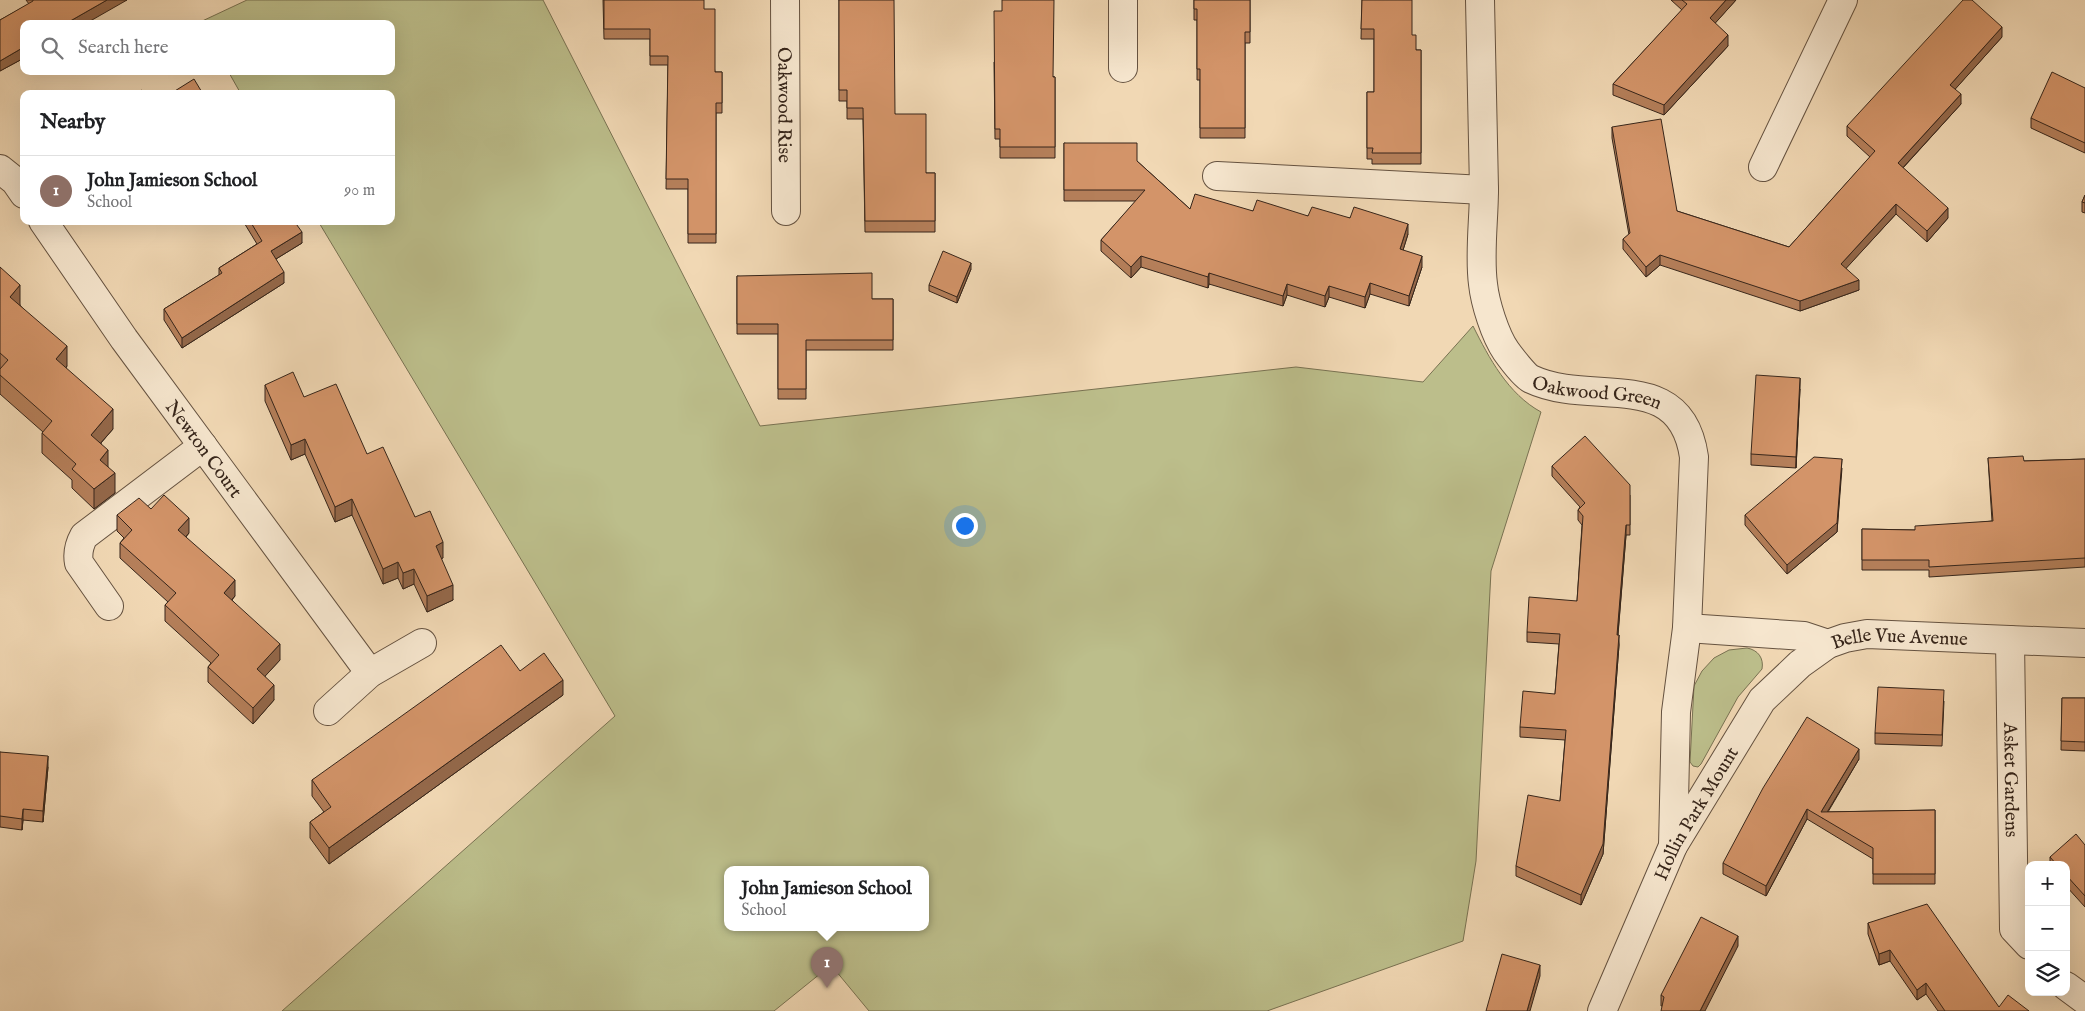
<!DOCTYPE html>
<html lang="en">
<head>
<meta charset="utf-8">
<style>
  :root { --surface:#fff; --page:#f2f2f2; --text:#202124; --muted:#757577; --line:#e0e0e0; --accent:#ea580c }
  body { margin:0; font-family:"IM FELL English",serif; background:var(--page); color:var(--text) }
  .controls { position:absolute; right:15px; bottom:15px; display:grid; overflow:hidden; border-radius:10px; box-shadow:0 5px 20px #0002 }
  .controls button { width:45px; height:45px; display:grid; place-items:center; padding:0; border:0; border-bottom:1px solid var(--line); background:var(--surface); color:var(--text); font:25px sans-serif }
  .you { position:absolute; left:964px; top:525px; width:18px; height:18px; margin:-12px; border:4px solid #fff; border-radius:50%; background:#1a73e8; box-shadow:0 0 0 8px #1a73e833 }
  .badge { display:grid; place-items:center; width:32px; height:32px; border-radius:50%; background:var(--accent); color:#fff; font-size:16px; font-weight:700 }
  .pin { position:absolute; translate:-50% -41px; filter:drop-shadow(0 1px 2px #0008) }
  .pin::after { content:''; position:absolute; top:26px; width:18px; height:15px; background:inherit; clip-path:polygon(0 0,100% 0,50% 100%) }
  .popup { position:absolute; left:724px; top:866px; width:205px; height:65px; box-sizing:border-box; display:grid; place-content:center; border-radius:10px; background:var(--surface); filter:drop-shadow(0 1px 4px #0005); font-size:16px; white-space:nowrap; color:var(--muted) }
  .popup b { font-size:19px; color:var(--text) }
  .popup::after { content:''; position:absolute; left:50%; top:100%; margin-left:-10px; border:10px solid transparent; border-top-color:var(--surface) }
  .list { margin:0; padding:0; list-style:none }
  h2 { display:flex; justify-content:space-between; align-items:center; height:65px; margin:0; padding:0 20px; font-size:21px }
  h2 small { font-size:16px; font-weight:400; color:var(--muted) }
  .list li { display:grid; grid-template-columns:32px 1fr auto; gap:15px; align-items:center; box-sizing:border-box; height:70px; padding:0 20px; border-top:1px solid var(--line) }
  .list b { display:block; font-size:19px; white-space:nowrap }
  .list p { margin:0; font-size:16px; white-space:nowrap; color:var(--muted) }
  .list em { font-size:16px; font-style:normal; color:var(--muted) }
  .icon { flex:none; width:28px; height:28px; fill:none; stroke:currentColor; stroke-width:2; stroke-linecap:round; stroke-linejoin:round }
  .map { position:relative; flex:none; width:2085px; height:1011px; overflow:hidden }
  .search { position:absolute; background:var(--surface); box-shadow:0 5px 20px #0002; left:20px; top:20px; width:375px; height:55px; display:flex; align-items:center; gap:12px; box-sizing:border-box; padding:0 18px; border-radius:10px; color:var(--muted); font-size:19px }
  .panel { position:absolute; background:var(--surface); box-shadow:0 5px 20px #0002; left:20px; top:90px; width:375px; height:135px; border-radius:10px }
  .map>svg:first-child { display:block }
  .green { fill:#bcbe8b; stroke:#797252; fill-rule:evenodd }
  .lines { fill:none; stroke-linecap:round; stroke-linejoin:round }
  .minor-casing { stroke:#655240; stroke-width:30 }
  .minor { stroke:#f6e6ce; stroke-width:28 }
  .wall { fill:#b57f5a; stroke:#36251a }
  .shaded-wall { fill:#94684a; stroke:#36251a }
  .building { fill:#d39469; stroke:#36251a }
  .labels { text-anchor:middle; stroke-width:5; stroke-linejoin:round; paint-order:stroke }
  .street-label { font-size:19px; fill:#36251a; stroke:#f6e6ce }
</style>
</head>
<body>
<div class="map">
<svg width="2085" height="1011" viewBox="0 0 2085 1011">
  <rect width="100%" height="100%" fill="#f1d8b4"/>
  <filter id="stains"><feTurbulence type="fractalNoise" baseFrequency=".004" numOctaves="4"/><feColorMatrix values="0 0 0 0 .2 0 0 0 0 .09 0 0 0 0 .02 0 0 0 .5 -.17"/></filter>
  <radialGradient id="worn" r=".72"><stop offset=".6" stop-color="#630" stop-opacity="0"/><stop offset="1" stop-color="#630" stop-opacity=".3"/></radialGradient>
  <!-- green -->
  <g class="green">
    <path d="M247 0H543L760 426 1296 367 1423 382 1473 326C1489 358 1508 394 1541 412L1491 571 1476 861 1463 941 1267 1011H869L831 965 774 1011H282L615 716 318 221H391V94H241L228 71H391V24L198 23ZM728 869H926V927H728Z"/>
    <path d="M1747 648C1758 650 1764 658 1762 669L1738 697 1701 764 1698 767 1693 766 1690 762 1694 686 1702 671 1714 658 1729 650Z"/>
  </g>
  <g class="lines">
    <defs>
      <g id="minor">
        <path id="s1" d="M785 0 786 211"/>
        <path d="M1123 0V68"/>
        <path id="s2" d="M1480 0C1481 63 1483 126 1484 189 1484 220 1479 254 1483 284 1485 303 1495 335 1506 351 1511 358 1525 376 1531 379 1592 408 1681 365 1694 457L1687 628 1676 712 1673 846"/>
        <path d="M1763 167 1843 0"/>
        <path d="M0 169 15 181 24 194"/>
        <path d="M1217 176 1484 190"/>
        <path id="s3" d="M43 221 124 339 370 673"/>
        <path d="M109 606 79 563C77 553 79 545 84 536L203 446"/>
        <path d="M1687 628 1804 636 1828 644"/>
        <path id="s4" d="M2010 640 2014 929 2029 945"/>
        <path d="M328 711 370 673 422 643"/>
        <path d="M2066 986 2085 1000"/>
        <path id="s5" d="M1602 1011 1673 846 1762 700 1800 664 1828 644 1845 638 1867 634 2085 643"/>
      </g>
    </defs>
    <!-- minor casing -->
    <use href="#minor" class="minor-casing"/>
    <!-- minor -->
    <use href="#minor" class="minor"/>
  </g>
  <!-- wall -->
  <g class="wall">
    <path d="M26 0H127L24 24V58L0 71V20L29 4Z"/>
    <path d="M603 0 704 9 715 72H722V113H716V243H688V189H666L668 65H650V39H604Z"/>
    <path d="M839 0 895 114 926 173H935V232H865L863 119H847V101H839Z"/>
    <path d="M1194 0H1250V43H1245V138H1200V80H1197V20H1194Z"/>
    <path d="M1362 0 1412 35 1416 50H1421V164H1372V159H1367V92H1374V39H1361Z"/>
    <path d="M1671 0H1736L1715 23 1728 46 1664 115 1613 95V84L1682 10Z"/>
    <path d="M2002 37 1955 89 1961 104 1903 168 1948 218 1927 242 1896 214 1846 268 1859 290 1800 311 1660 265 1646 277 1623 249V239L1629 235 1612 138V127L1677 211 1789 247 1870 157 1847 136V126Z"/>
    <path d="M994 62 1055 77V158H1000V139H995Z"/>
    <path d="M2085 88V153L2031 128V118Z"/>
    <path d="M1064 143 1137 161 1190 209 1253 211 1308 216 1350 218 1408 234 1403 250 1422 267 1409 306 1370 294 1365 308 1329 297 1325 307 1287 295 1283 306 1209 284 1208 288 1141 267 1131 278 1101 251V240L1136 201H1064Z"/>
    <path d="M2085 195V213L2082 212V202Z"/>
    <path d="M243 221H294L302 243 276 259 284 283 182 348 164 320V309L219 275V268L257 244Z"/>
    <path d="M0 267 20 305 67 366 66 368 113 429 101 443 115 493 94 509 72 488V480L42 453V433L43 432 0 394Z"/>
    <path d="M971 269 957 303 929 291V285Z"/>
    <path d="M737 276 872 299H893V350H806V399H778V334H737Z"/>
    <path d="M265 385 304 397 367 454 415 517 443 558H441L453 600 427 612 414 584 403 589 398 578 383 584 352 515 335 522 305 454 291 460 265 401Z"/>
    <path d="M1800 389 1796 468 1751 465V454Z"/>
    <path d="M1988 458 2024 461 2085 459V567L1929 577V570H1862V529L1915 530 1992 521Z"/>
    <path d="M1552 466 1630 495V535H1626L1618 635 1619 645 1603 854 1581 905 1516 876V866L1560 801 1565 740 1520 737V727L1555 694 1559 644 1527 642V632L1577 601 1582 525 1578 520V510L1580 507 1552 476Z"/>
    <path d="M1842 468 1837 532 1787 574 1745 525V515Z"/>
    <path d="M151 509 189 533 186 537 235 596 232 600 280 660 265 676 274 700 253 724 208 682V667L211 663 165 621V605L168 602 120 558V543L124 538 117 531V515Z"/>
    <path d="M520 671 563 695 329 864 310 838V822L324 812 312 796V780Z"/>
    <path d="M2062 698H2085V751L2061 750Z"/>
    <path d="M1944 701 1942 746 1875 744V733Z"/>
    <path d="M0 752 48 767 43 822 23 820 22 830 0 827Z"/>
    <path d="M1859 759 1828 812 1935 810V884H1873V859L1807 819 1766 896 1723 874V863Z"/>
    <path d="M2085 845V907L2066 886V865H2050V857Z"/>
    <path d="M1868 923 1999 1007 2029 1011H1938L1926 994 1917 1000 1890 961 1879 965 1868 934Z"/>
    <path d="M1738 946 1662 1006H1661V995Z"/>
  </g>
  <!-- shaded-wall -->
  <g class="shaded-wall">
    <path d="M107 0H127L85 24H65Z"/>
    <path d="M1726 0H1736L1710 29V18Z"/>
    <path d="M2002 27V37L1950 95V85Z"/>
    <path d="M1728 35V46L1664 115V105Z"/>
    <path d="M24 47V58L0 71V61Z"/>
    <path d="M1961 94V104L1898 173V163Z"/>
    <path d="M1896 204V214L1841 274V264Z"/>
    <path d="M1948 208V218L1927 242V231Z"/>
    <path d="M1408 224V234L1400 260V249Z"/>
    <path d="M302 232V243L271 262V251Z"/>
    <path d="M1660 255V265L1646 277V267Z"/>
    <path d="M1141 256V267L1131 278V267Z"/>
    <path d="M1422 256V267L1409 306V296Z"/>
    <path d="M971 263V269L957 303V297Z"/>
    <path d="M284 272V283L182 348V338Z"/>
    <path d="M1209 273V284L1208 288V277Z"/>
    <path d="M1859 280V290L1800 311V301Z"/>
    <path d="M1370 283V294L1365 308V297Z"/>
    <path d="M1287 284V295L1283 306V296Z"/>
    <path d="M20 285V305L10 316V297Z"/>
    <path d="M1329 286V297L1325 307V296Z"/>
    <path d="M67 346V366L56 379V359Z"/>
    <path d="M1800 378V389L1796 468V457Z"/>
    <path d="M113 409V429L91 454V435Z"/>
    <path d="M305 439V454L291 460V445Z"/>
    <path d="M108 450V470L100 460Z"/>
    <path d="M1842 459 1837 532 1787 574V565Z"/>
    <path d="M115 473V493L94 509V489Z"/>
    <path d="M352 499V515L335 522V507Z"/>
    <path d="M189 518V533L178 545V530Z"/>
    <path d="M1626 525V535L1617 645V635Z"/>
    <path d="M443 542V558L436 561V546Z"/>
    <path d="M398 562V578L383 584V569Z"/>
    <path d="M414 569V584L403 589V573Z"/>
    <path d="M235 580V596L224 608V593Z"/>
    <path d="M453 585V600L427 612V596Z"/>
    <path d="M1619 635V645L1603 854 1581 905V895Z"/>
    <path d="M280 644V660L257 685V669Z"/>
    <path d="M563 680V695L329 864V848Z"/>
    <path d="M274 685V700L253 724V708Z"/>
    <path d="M1859 749V759L1823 819 1821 812Z"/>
    <path d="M48 756V767L43 822V811Z"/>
    <path d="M23 809V820L22 830V819Z"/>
    <path d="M1807 809V819L1766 896V886Z"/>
    <path d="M1738 936V946L1705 1011H1700Z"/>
    <path d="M1890 950V961L1879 965V954Z"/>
    <path d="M1540 965V976L1530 1011H1527Z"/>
    <path d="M1926 983V994L1917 1000V990Z"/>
  </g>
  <!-- building -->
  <g class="building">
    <path d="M33 0H107L65 24H24V47L0 61V20L33 1Z"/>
    <path d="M604 0H704V9H715V72H722V103H716V234H688V179H666L668 56H650V29H604Z"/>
    <path d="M839 0H894L895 114H926V173H935V221H865L863 108H847V90H839Z"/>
    <path d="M1002 0H1054L1053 77H1055V147H1000V129H995L994 11H1002Z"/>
    <path d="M1194 0H1250V32H1245V128H1200V69H1197V9H1194Z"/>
    <path d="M1362 0H1412V35H1416V50H1421V153H1372L1373 148H1367V92H1374V29H1361Z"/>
    <path d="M1682 0H1726L1710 18 1728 35 1664 105 1613 84 1687 4Z"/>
    <path d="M1963 0H1972L2002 27 1950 85 1961 94 1898 163 1948 208 1927 231 1896 204 1841 264 1859 280 1800 301 1660 255 1646 267 1623 239 1630 233 1612 127 1661 119 1677 211 1789 247 1875 151 1847 126Z"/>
    <path d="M2052 72 2085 88V143L2031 118Z"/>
    <path d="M194 79 203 94H170Z"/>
    <path d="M142 90 144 94H135Z"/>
    <path d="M1064 143H1137V161L1190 209 1195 194 1253 211 1257 200 1308 216 1312 207 1350 218 1354 207 1408 224 1400 249 1422 256 1409 296 1370 283 1365 297 1329 286 1325 296 1287 284 1283 296 1209 273 1208 277 1141 256 1131 267 1101 240 1145 190H1064Z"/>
    <path d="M2085 195V203L2082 202Z"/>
    <path d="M250 221H294L302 232 271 251 284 272 182 338 164 309 222 273 219 268 262 241Z"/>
    <path d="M943 251 971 263 957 297 929 285Z"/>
    <path d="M0 267 20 285 10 297 67 346 56 359 113 409 91 435 108 450 100 460 115 473 94 489 72 469 76 464 42 433 52 421 0 375V369L8 360 0 353Z"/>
    <path d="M872 273V299H893V340H806V389H778V324H737V276Z"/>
    <path d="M293 372 304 397 336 384 367 454 383 447 415 517 430 511 443 542 436 546 453 585 427 596 414 569 403 573 398 562 383 569 352 499 335 507 305 439 291 445 265 385Z"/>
    <path d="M1756 375 1800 378 1796 457 1751 454Z"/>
    <path d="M1585 436 1630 485V525H1626L1617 635H1619L1603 844 1581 895 1516 866 1528 795 1560 801 1566 730 1520 727 1523 691 1555 694 1560 634 1527 632 1529 597 1577 601 1583 516 1578 510 1585 503 1552 466Z"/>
    <path d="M2023 456 2024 461 2085 459V558L1929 567V560H1862V529L1915 530V526L1993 521 1988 458Z"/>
    <path d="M1814 457 1842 459 1837 523 1787 565 1745 515Z"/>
    <path d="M164 495 189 518 178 530 235 580 224 593 280 644 257 669 274 685 253 708 208 667 219 655 165 605 176 593 120 543 132 530 117 515 139 498 151 509Z"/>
    <path d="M501 645 520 671 544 653 563 680 329 848 310 822 331 807 312 780Z"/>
    <path d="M1878 687 1944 690 1942 735 1875 733Z"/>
    <path d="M2062 698H2085V742L2061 741Z"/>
    <path d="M1807 717 1859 749 1821 812 1935 810V874H1873V848L1807 809 1766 886 1723 863 1763 788Z"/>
    <path d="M0 752 48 756 43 811 23 809 22 819 0 816Z"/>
    <path d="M2076 834 2085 845V896L2066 875V865H2057L2050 857Z"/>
    <path d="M1927 904 1999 1007 2008 995 2029 1011H1945L1926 983 1917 990 1890 950 1879 954 1868 923Z"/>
    <path d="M1701 917 1738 936 1700 1011H1661L1664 997 1661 995Z"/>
    <path d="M1502 954 1540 965 1527 1011H1486Z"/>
  </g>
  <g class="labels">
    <!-- street labels -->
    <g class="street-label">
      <text dy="7" stroke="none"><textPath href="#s1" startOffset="105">Oakwood Rise</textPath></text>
      <text dy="7" stroke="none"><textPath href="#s2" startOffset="461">Oakwood Green</textPath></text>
      <text dy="7" stroke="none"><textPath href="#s3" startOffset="279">Newton Court</textPath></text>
      <text dy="7" stroke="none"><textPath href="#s5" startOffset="510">Belle Vue Avenue</textPath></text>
      <text dy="7" stroke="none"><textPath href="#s4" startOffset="140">Asket Gardens</textPath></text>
      <text dy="7" stroke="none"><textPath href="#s5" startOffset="219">Hollin Park Mount</textPath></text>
    </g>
  </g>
  <rect width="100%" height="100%" filter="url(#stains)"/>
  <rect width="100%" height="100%" fill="url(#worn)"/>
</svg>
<div class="controls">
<button>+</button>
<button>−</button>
<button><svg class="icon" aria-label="layers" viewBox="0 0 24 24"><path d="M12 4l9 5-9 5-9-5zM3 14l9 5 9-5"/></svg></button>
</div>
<div class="you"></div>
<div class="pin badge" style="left:827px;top:988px;background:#8d6e63">1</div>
<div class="popup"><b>John Jamieson School</b>School</div>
<div class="search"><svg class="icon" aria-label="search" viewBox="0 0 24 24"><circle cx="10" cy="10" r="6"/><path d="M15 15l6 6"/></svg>Search here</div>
<section class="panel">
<h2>Nearby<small></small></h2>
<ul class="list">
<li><span class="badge" style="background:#8d6e63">1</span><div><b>John Jamieson School</b><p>School</p></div><em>90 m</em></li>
</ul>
</section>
</div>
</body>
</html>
